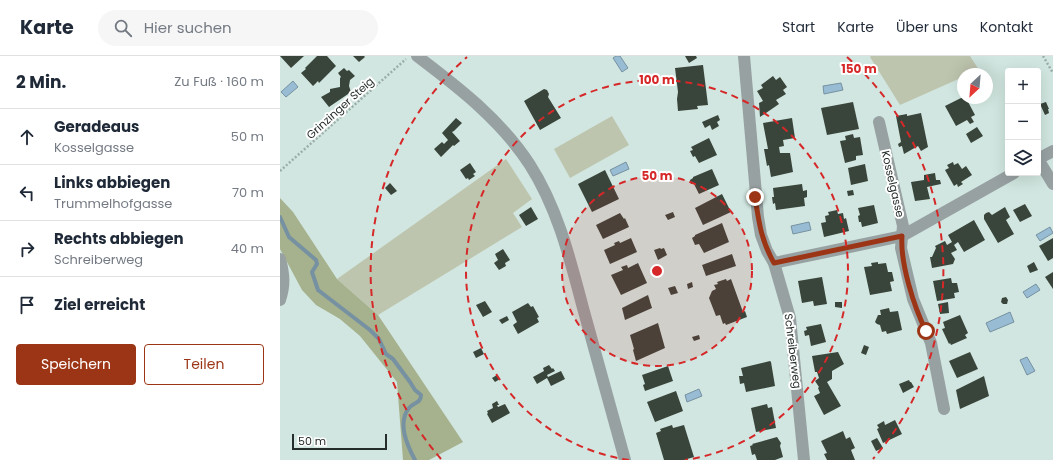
<!DOCTYPE html>
<html lang="de">
<head>
<meta charset="utf-8">
<style>
  :root { --surface:#fff; --page:#f6f6f7; --text:#1f2937; --muted:#747a83; --line:#e0e1e3; --accent:#9c3516 }
  body { margin:0; font-family:Poppins,sans-serif; background:var(--page); color:var(--text) }
  .controls { position:absolute; right:12px; top:12px; display:grid; overflow:hidden; border-radius:4px; box-shadow:0 4px 16px #0002 }
  .controls button { width:36px; height:36px; display:grid; place-items:center; padding:0; border:0; border-bottom:1px solid var(--line); background:var(--surface); color:var(--text); font:20px sans-serif }
  .compass { position:absolute; left:677px; top:12px; width:36px; height:36px; border-radius:50%; background:var(--surface); box-shadow:0 4px 16px #0002; rotate:206deg }
  .scale { position:absolute; left:12px; bottom:10px; width:95px; box-sizing:border-box; padding-left:4px; border:2px solid #262e2c; border-top:0; font-size:11px; line-height:14px; white-space:nowrap; color:#262e2c; -webkit-text-stroke:3px #fff; paint-order:stroke }
  .stop { position:absolute; width:12px; height:12px; margin:-9px; border:3px solid #9c3516; border-radius:50%; background:#fff }
  .stop.end { background:#9c3516; border-color:#fff; box-shadow:0 1px 4px #0008 }
  .list { margin:0; padding:0; list-style:none }
  h2 { display:flex; justify-content:space-between; align-items:center; height:52px; margin:0; padding:0 16px; font-size:17px }
  h2 small { font-size:13px; font-weight:400; color:var(--muted) }
  .list li { display:grid; grid-template-columns:26px 1fr auto; gap:12px; align-items:center; box-sizing:border-box; height:56px; padding:0 16px; border-top:1px solid var(--line) }
  .list b { display:block; font-size:15px; white-space:nowrap }
  .list p { margin:0; font-size:13px; white-space:nowrap; color:var(--muted) }
  .list em { font-size:13px; font-style:normal; color:var(--muted) }
  .actions { display:flex; gap:8px; padding:12px 16px }
  .actions a { flex:1; padding:9px 0; border:1px solid var(--accent); border-radius:4px; text-align:center; font-size:14px; color:var(--accent) }
  .actions .main { background:var(--accent); color:#fff }
  .icon { flex:none; width:22px; height:22px; fill:none; stroke:currentColor; stroke-width:2; stroke-linecap:round; stroke-linejoin:round }
  .map { position:relative; flex:none; width:773px; height:404px; overflow:hidden }
  header { display:flex; align-items:center; gap:24px; box-sizing:border-box; height:56px; padding:0 20px; background:var(--surface); border-bottom:1px solid var(--line) }
  header strong { font-size:19px }
  nav { display:flex; gap:22px; margin-inline-start:auto; font-size:14px }
  .search { width:280px; height:36px; background:var(--page); display:flex; align-items:center; gap:10px; box-sizing:border-box; padding:0 14px; border-radius:22px; color:var(--muted); font-size:15px }
  main { display:flex }
  aside { flex:1; background:var(--surface) }
  .map>svg:first-child { display:block }
  .green { fill:#bec5ae }
  .forest { fill:#a6b18d }
  .water { fill:#98bcd3; stroke:#7691a1 }
  .lines { fill:none; stroke-linecap:round; stroke-linejoin:round }
  .stream { stroke:#7691a1; stroke-width:4 }
  .building { fill:#39453b }
  .path { stroke:#9cada8; stroke-width:2.5; stroke-dasharray:2 2; stroke-linecap:butt }
  .minor { stroke:#98a1a2; stroke-width:12 }
  .route { stroke:#9c3516; stroke-width:5 }
  .ring { fill:none; stroke:#d62828; stroke-width:2; stroke-dasharray:7 5 }
  .labels { text-anchor:middle; stroke-width:4; stroke-linejoin:round; paint-order:stroke }
  .street-label { font-size:11px; fill:#262e2c; stroke:#fff }
  .centre { fill:#d62828; stroke:#fff; stroke-width:2 }
  .ring-label { font-size:12px; text-anchor:middle; font-weight:bold; fill:#d62828; stroke:#fff; stroke-width:4; stroke-linejoin:round; paint-order:stroke }
</style>
</head>
<body>
<header>
<strong>Karte</strong>
<div class="search"><svg class="icon" aria-label="search" viewBox="0 0 24 24"><circle cx="10" cy="10" r="6"/><path d="M15 15l6 6"/></svg>Hier suchen</div>
<nav><a>Start</a><a>Karte</a><a>Über uns</a><a>Kontakt</a></nav>
</header>
<main>
<aside>
<h2>2 Min.<small>Zu Fuß · 160 m</small></h2>
<ul class="list">
<li><svg class="icon" aria-label="ahead" viewBox="0 0 24 24"><path d="M12 20V5M6 11l6-6 6 6"/></svg><div><b>Geradeaus</b><p>Kosselgasse</p></div><em>50 m</em></li>
<li><svg class="icon" aria-label="left" viewBox="0 0 24 24"><path d="M17 20v-9H6M10 6l-5 5 5 5"/></svg><div><b>Links abbiegen</b><p>Trummelhofgasse</p></div><em>70 m</em></li>
<li><svg class="icon" aria-label="right" viewBox="0 0 24 24"><path d="M7 20v-9h11M14 6l5 5-5 5"/></svg><div><b>Rechts abbiegen</b><p>Schreiberweg</p></div><em>40 m</em></li>
<li><svg class="icon" aria-label="arrive" viewBox="0 0 24 24"><path d="M6 21V4h12l-3 4 3 4H6"/></svg><div><b>Ziel erreicht</b></div></li>
</ul>
<div class="actions"><a class="main">Speichern</a><a>Teilen</a></div>
</aside>
<div class="map">
<svg width="773" height="404" viewBox="0 0 773 404">
  <rect width="100%" height="100%" fill="#d1e6e0"/>
  <!-- green -->
  <g class="green">
    <path d="M591 0H690L699 14 691 18H683V21L620 49 590 1Z"/>
    <path d="M332 60 349 89 290 122 274 93Z"/>
    <path d="M226 103 252 143 233 157 242 171 98 259 57 223Z"/>
  </g>
  <!-- forest -->
  <path class="forest" d="M0 142 13 156 57 223 98 259 183 386 149 404H123L117 326 80 280 60 263 36 249 22 234 0 193Z"/>
  <!-- water -->
  <g class="water">
    <path d="M336 0H340L348 12 342 16 333 2Z"/>
    <path d="M13 25 18 31 6 41 1 36Z"/>
    <path d="M561 27 563 34 544 38 543 30Z"/>
    <path d="M346 106 349 113 333 120 330 114Z"/>
    <path d="M529 166 531 174 513 178 511 170Z"/>
    <path d="M770 171 773 177 760 185 756 179Z"/>
    <path d="M756 228 760 234 747 242 743 236Z"/>
    <path d="M730 256 734 266 710 276 706 267Z"/>
    <path d="M747 301 755 315 747 319 740 304Z"/>
    <path d="M419 333 422 340 407 346 405 339Z"/>
  </g>
  <g class="lines">
    <!-- stream -->
    <path class="stream" d="M0 161 9 181 36 204 37 208 32 216 38 234 90 274 99 283 106 298 113 303 130 326 135 334 141 339C141 348 133 346 129 352 117 367 127 389 135 404"/>
  </g>
  <!-- building -->
  <g class="building">
    <path d="M0 0H24L11 12Z"/>
    <path d="M37 0H47L56 10 39 27 38 25 33 30 21 17 26 13 25 12Z"/>
    <path d="M73 0H84L85 1 79 6Z"/>
    <path d="M405 0H416L417 2 409 7Z"/>
    <path d="M423 9 428 49 417 50 418 53 398 55 397 43 398 36 395 12Z"/>
    <path d="M64 12 67 15 69 14 75 20 70 24 69 30 71 36 49 51 41 41 50 36V33L60 31V22L61 21 58 17Z"/>
    <path d="M493 20 496 24 500 21 507 31 503 34 506 38 496 44 499 48 480 61 479 47 483 45 477 35 483 32 481 29Z"/>
    <path d="M264 33 267 34 269 38 268 41 281 62 260 74 244 45Z"/>
    <path d="M681 42H686L695 59 691 61 694 66 690 68 687 64 676 70 665 50Z"/>
    <path d="M573 46 579 73 547 79 541 52Z"/>
    <path d="M766 46 769 53H768L769 57 765 59 760 48Z"/>
    <path d="M641 57 648 91 641 95 638 90 624 98 622 90 619 91 618 88 621 86 616 60 627 58V60Z"/>
    <path d="M438 59 440 64 437 66 439 70 432 74 430 69 425 72 422 66Z"/>
    <path d="M176 62 182 67 174 75 172 76 180 85 174 90 173 89 161 101 154 93 162 86 164 88 168 84 162 77Z"/>
    <path d="M512 62 515 82 503 84 504 90 499 91 500 97H510L513 116 491 121 489 109 487 110 484 93H488L483 67Z"/>
    <path d="M697 71 703 80 691 87 686 78Z"/>
    <path d="M573 78 574 82 580 81 583 99 576 100V104L565 107 560 85 566 84 565 80Z"/>
    <path d="M429 82 437 99 419 107 415 100 413 101 410 95 413 94 411 91Z"/>
    <path d="M673 106 674 109 678 107 682 113 686 110 692 119 681 126 683 128 678 131 677 128 674 130 665 114 669 112 667 109Z"/>
    <path d="M190 107 196 116 193 118 195 120 189 124 188 122 186 123 180 114Z"/>
    <path d="M585 108 588 125 571 129 568 112Z"/>
    <path d="M432 113 439 129 419 138 414 128H411L410 124 413 122V121Z"/>
    <path d="M325 114 339 143 312 156 298 128Z"/>
    <path d="M655 117 656 124H660L661 128 647 131 650 143 635 145 631 126 644 124V119Z"/>
    <path d="M110 127 117 135 111 139 105 132Z"/>
    <path d="M522 128 523 135 527 134V141L524 142 525 150 496 154 495 147 493 148 492 141H494L493 132Z"/>
    <path d="M573 134 574 139 568 140 567 135Z"/>
    <path d="M442 138 451 156 423 169 415 152Z"/>
    <path d="M745 148 752 160 740 166 733 154Z"/>
    <path d="M594 149 598 167 582 171 581 166H579L578 160 580 159 578 152Z"/>
    <path d="M251 151 258 163 246 170 239 159Z"/>
    <path d="M725 151 730 161 726 164 734 178 718 187 704 163V159L706 157 709 156 712 159Z"/>
    <path d="M557 154 558 158 563 157 564 163 566 162 569 175 544 181 541 167 546 166 545 160 549 159 548 156Z"/>
    <path d="M393 156 395 161 388 164 385 159Z"/>
    <path d="M340 157 344 163 345 162 349 171 323 183 316 169Z"/>
    <path d="M694 164 705 184 684 196 678 186 674 189 677 194 671 197 675 203 673 208 652 212 650 201H652L656 192 655 190 665 185 667 189 672 186 668 179Z"/>
    <path d="M442 167 449 186 424 197 419 188 415 189 412 182 415 180V179Z"/>
    <path d="M351 182 357 196 330 208 324 194 335 189 334 187 339 185 340 187Z"/>
    <path d="M773 182V202L768 205 759 190Z"/>
    <path d="M380 192 381 193 384 192 387 199 378 204 374 194Z"/>
    <path d="M223 193 230 204 225 207 226 210 219 214 214 207 218 204 215 198Z"/>
    <path d="M452 198 456 210 426 220 422 209Z"/>
    <path d="M598 206V208L606 207 608 216H612L614 225 610 226 612 235 590 239 584 211 592 210 591 207Z"/>
    <path d="M754 206 758 214 750 217 747 210Z"/>
    <path d="M358 207 367 227 341 239 331 219 343 214 341 211 347 209 348 212Z"/>
    <path d="M773 216V233L765 221Z"/>
    <path d="M542 221 547 248 534 250 533 245 522 247 518 225Z"/>
    <path d="M671 222 672 227H677L679 236 674 237 675 242 657 245 653 225Z"/>
    <path d="M446 223 447 225 451 223 463 256 465 255 467 261 446 269 445 267 443 268 440 259 436 260 429 242 432 235 436 233 434 229 438 228 437 226Z"/>
    <path d="M412 226 413 231 408 233 407 228Z"/>
    <path d="M395 230 398 237 391 239 388 232Z"/>
    <path d="M368 239 372 252 345 264 342 252Z"/>
    <path d="M726 241 728 244 727 248H723L721 246 722 242Z"/>
    <path d="M205 245 212 256 203 261 196 249Z"/>
    <path d="M555 246H562V252L555 251Z"/>
    <path d="M668 246 669 257 660 258 658 248Z"/>
    <path d="M248 247 251 251 253 250 259 261 257 262 259 266 238 278 233 269 237 266 232 256Z"/>
    <path d="M609 252 610 256 618 255 622 274 607 278 606 275 602 276 600 269 597 268 595 266 598 259H601L600 254Z"/>
    <path d="M680 259 688 277 685 279 687 282 671 289 670 287 669 288 662 273 665 272 663 266Z"/>
    <path d="M227 260 229 264 222 268 219 264Z"/>
    <path d="M378 267 385 292 356 305 353 294 354 293 350 279Z"/>
    <path d="M541 268 546 286 531 290 529 279 525 280 524 275 527 274 526 271Z"/>
    <path d="M419 279 420 283 414 285 412 281Z"/>
    <path d="M584 289 589 291 586 299 581 297Z"/>
    <path d="M201 292 204 298 196 302 193 296Z"/>
    <path d="M558 296 564 308 552 315V323L547 326 561 350 544 359 534 340 540 337 538 332 539 331 535 325 539 322 537 316H535L532 300Z"/>
    <path d="M690 296 698 313 677 322 669 305Z"/>
    <path d="M490 305 491 306 495 330 466 336 464 327 460 328 459 320H463L461 312Z"/>
    <path d="M269 309 272 313 273 312 275 315 267 319 268 321 281 315 285 323 271 330 267 322 257 328 253 321 264 315 263 312Z"/>
    <path d="M388 310 393 325 365 335 363 329 365 328 362 319Z"/>
    <path d="M217 319 220 323 215 326 212 322Z"/>
    <path d="M704 320 709 340 680 353 676 334Z"/>
    <path d="M629 324 630 326H631L634 331 623 337 619 328Z"/>
    <path d="M396 335 403 355 375 366 367 346Z"/>
    <path d="M217 345 219 349H217L218 351 225 348 230 357 212 367 207 358 208 357 207 355 213 352 212 348Z"/>
    <path d="M487 348 488 352 492 351 496 372 476 376 471 352Z"/>
    <path d="M615 364 622 378 603 387 597 373 599 372 597 369 604 365 605 369Z"/>
    <path d="M392 369 393 372 404 369 414 401 404 404H384L376 377 381 375 380 373Z"/>
    <path d="M563 375 566 383 570 381 575 392 571 394 575 404H547L544 398 547 397 541 385Z"/>
    <path d="M497 381 501 387 500 390 503 401 495 404H477L475 398 472 399 470 390 473 389 472 388Z"/>
    <path d="M597 382 603 392 596 395 591 385Z"/>
  </g>
  <g class="lines">
    <!-- path -->
    <g class="path">
      <path d="M763 0 773 17"/>
      <path d="M0 115 126 3"/>
    </g>
    <!-- minor -->
    <g class="minor">
      <path d="M137 0C178 31 221 64 250 109 278 153 290 203 303 252 317 303 331 353 345 404"/>
      <path d="M464 0 478 161 481 179 487 195 494 207 510 262 524 404"/>
      <path d="M599 66 623 170 621 192 633 243 651 287 664 353"/>
      <path d="M773 95 758 103 773 128"/>
      <path d="M0 203C4 218 5 229 0 244"/>
      <path d="M494 207 622 180 734 117"/>
    </g>
  </g>
  <g class="lines">
    <!-- route -->
    <path class="route" d="M475 141C479 167 481 184 494 207L622 180C620 207 634 251 646 275"/>
  </g>
  <!-- distance rings -->
  <circle cx="377" cy="215" r="95" fill="#d62828" fill-opacity=".12"/>
  <g class="ring">
    <circle cx="377" cy="215" r="95"/>
    <path d="M349 404A191 191 0 1 1 405 404"/>
    <path d="M161 403A286 286 0 0 1 187 1M567 1A286 286 0 0 1 593 403"/>
  </g>
  <g class="labels">
    <!-- street labels -->
    <g class="street-label">
      <text transform="translate(60 52) rotate(-42)" y="4">Grinzinger Steig</text>
      <text transform="translate(613 128) rotate(77)" y="4">Kosselgasse</text>
      <text transform="translate(513 295) rotate(83)" y="4">Schreiberweg</text>
    </g>
  </g>
  <circle cx="377" cy="215" r="6" class="centre"/>
  <g class="ring-label">
    <text x="579" y="17">150 m</text>
    <text x="377" y="28">100 m</text>
    <text x="377" y="124">50 m</text>
  </g>
</svg>
<div class="controls">
<button>+</button>
<button>−</button>
<button><svg class="icon" aria-label="layers" viewBox="0 0 24 24"><path d="M12 4l9 5-9 5-9-5zM3 14l9 5 9-5"/></svg></button>
</div>
<svg class="compass" viewBox="-18 -18 36 36"><path d="M0-13l5 13h-10z" fill="#e53935"/><path d="M0 13l5-13h-10z" fill="#747a83"/></svg>
<div class="scale">50 m</div>
<div class="stop" style="left:646px;top:275px"></div>
<div class="stop end" style="left:475px;top:141px"></div>
</div>
</main>
</body>
</html>
